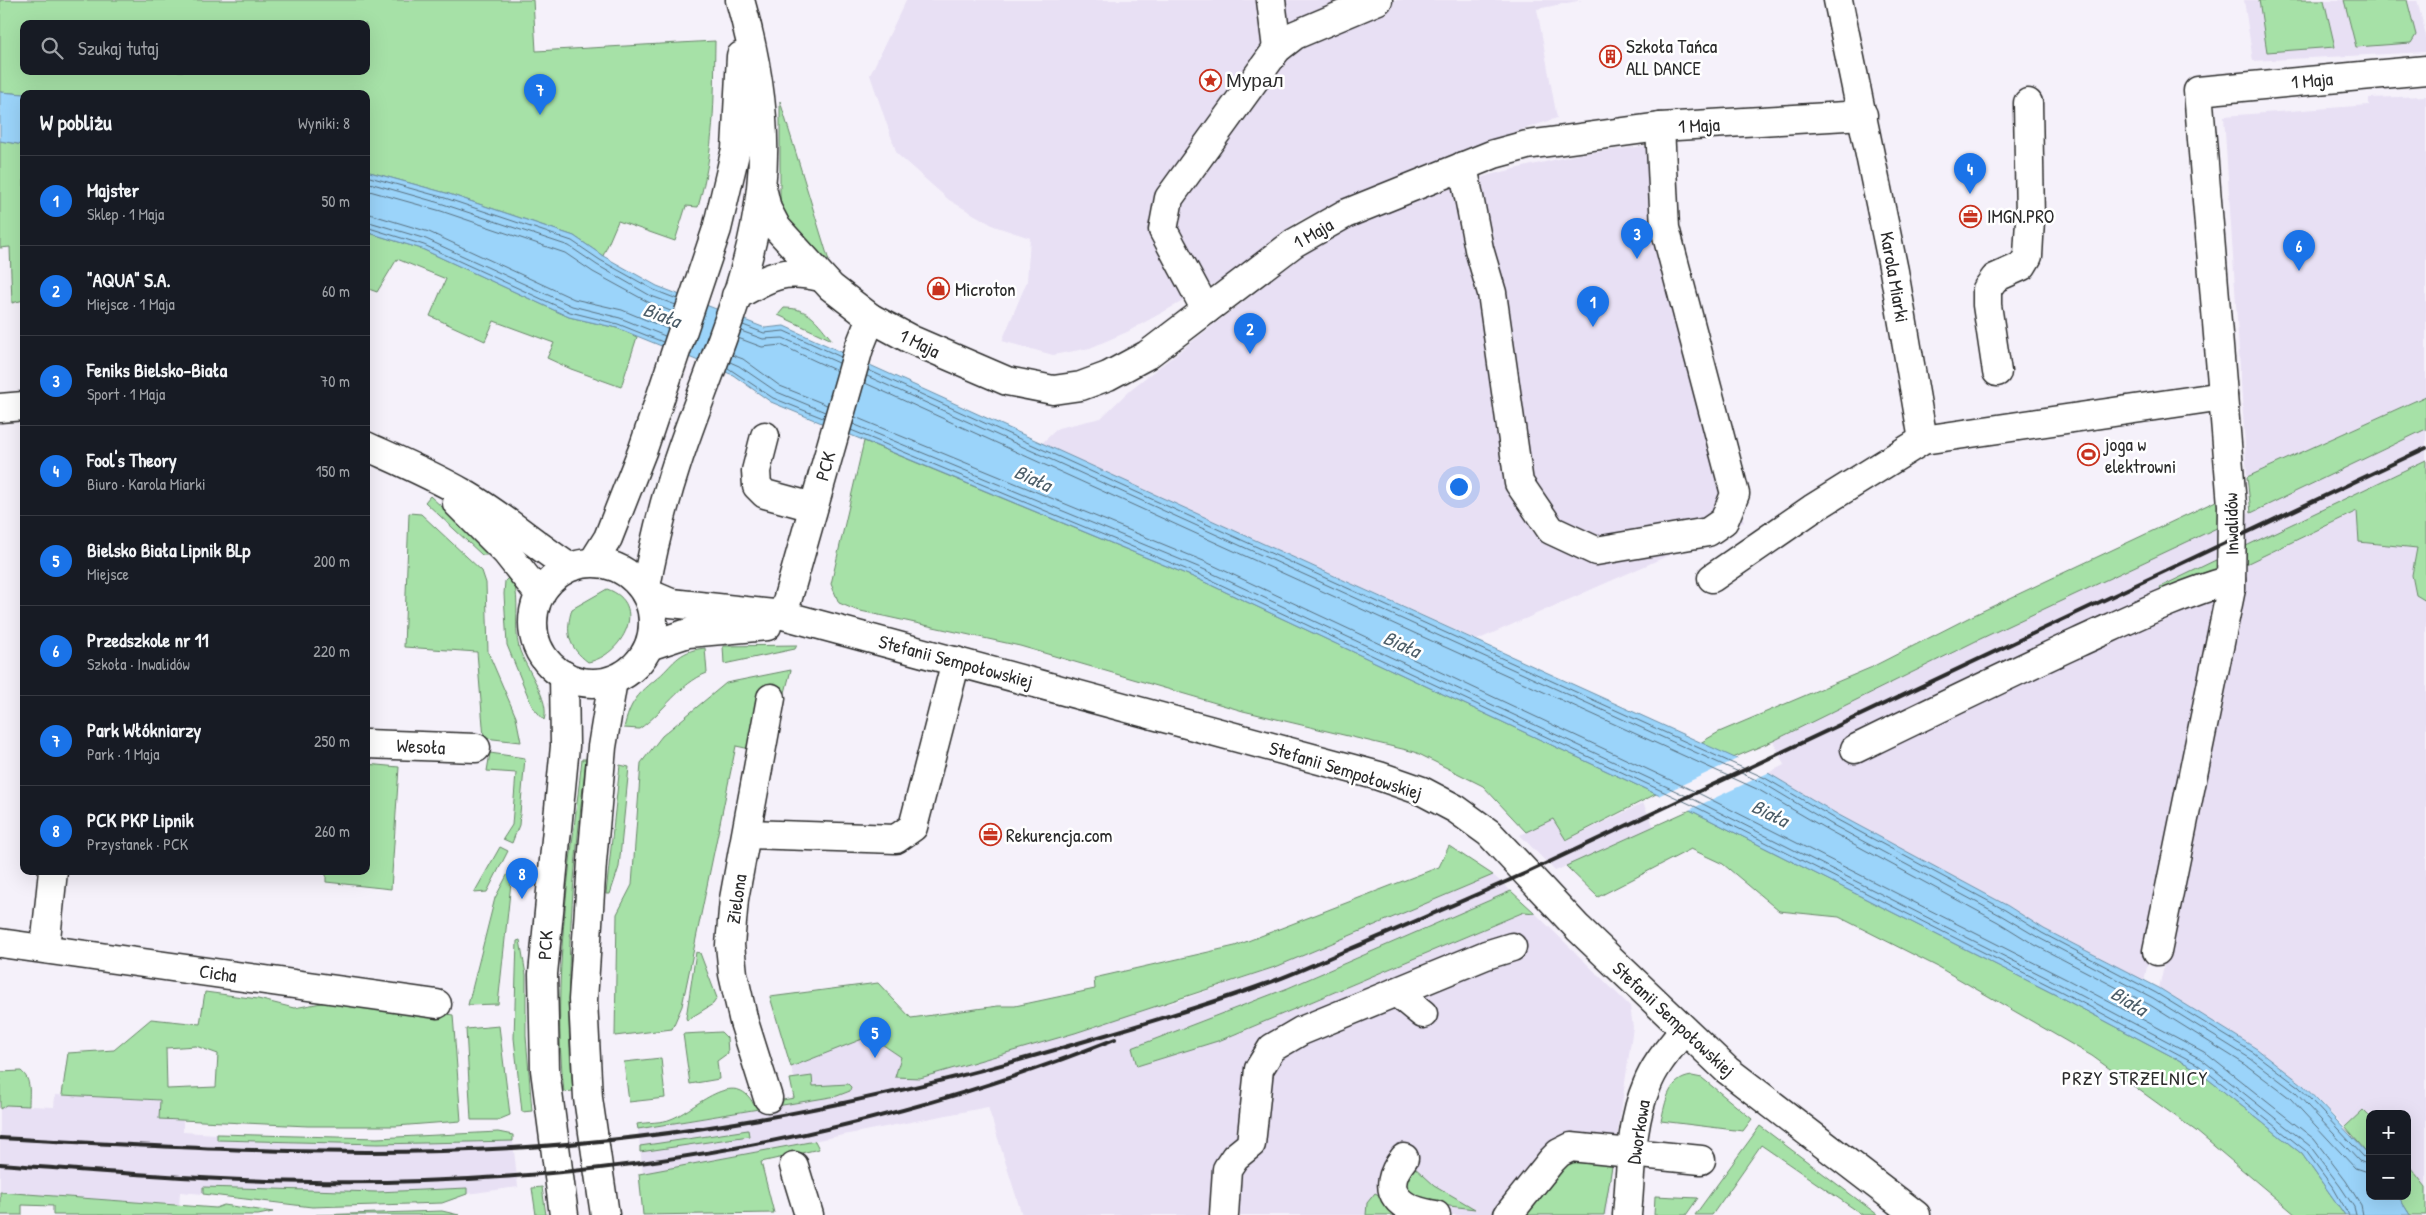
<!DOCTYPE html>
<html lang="pl">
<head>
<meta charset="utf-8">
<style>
  :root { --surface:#171b24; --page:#20242c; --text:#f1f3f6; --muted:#9ea1a6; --line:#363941; --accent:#1a73e8 }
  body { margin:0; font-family:"Patrick Hand",sans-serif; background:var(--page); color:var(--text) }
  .controls { position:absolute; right:15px; bottom:15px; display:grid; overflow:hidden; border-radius:10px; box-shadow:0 5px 20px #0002 }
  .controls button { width:45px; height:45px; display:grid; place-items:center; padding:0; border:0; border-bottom:1px solid var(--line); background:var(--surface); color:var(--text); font:25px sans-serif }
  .you { position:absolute; left:1458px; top:486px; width:18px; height:18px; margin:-12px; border:4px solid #fff; border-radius:50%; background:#1a73e8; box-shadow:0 0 0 8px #1a73e833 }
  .badge { display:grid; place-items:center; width:32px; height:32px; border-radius:50%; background:var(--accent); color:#fff; font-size:16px; font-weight:700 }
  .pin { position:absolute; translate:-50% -41px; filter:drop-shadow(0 1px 2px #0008) }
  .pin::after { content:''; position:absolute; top:26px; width:18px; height:15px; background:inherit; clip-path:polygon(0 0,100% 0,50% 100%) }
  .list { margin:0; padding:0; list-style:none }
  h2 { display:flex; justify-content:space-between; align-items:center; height:65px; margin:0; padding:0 20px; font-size:21px }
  h2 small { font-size:16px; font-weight:400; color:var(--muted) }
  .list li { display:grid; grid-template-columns:32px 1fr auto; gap:15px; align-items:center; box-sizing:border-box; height:90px; padding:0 20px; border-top:1px solid var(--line) }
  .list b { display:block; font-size:19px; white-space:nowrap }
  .list p { margin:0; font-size:16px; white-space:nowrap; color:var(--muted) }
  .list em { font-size:16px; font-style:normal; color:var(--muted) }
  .icon { flex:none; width:28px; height:28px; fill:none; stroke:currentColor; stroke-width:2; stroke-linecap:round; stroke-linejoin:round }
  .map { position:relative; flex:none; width:2426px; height:1215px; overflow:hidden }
  .search { position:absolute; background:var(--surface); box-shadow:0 5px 20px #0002; left:20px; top:20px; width:350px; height:55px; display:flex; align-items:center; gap:12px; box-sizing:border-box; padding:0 18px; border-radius:10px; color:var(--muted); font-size:19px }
  .panel { position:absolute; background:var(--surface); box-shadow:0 5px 20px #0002; left:20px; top:90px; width:350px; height:785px; border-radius:10px }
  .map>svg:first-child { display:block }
  .built { fill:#e8e0f4 }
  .green { fill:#a6e1a7; stroke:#688669; fill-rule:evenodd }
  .water { fill:#9bd4fa; stroke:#6e90a7 }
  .pier { fill:#f5f1fa }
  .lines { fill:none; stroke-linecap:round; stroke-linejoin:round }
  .shore { stroke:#586f7e; stroke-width:1 }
  .minor-casing { stroke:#2b2b2b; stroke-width:31 }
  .minor { stroke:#fff; stroke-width:28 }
  .rail { stroke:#2b2b2b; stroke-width:4 }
  .labels { text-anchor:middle; stroke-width:5; stroke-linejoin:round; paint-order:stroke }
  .poi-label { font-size:19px; fill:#2b2b2b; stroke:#fff; text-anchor:start }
  .street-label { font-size:19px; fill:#2b2b2b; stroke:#fff }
  .water-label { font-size:20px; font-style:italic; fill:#4d5e69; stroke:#fff }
  .neighbourhood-label { font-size:20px; letter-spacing:1px; fill:#2b2b2b; stroke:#fff }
</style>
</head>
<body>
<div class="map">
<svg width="2426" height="1215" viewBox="0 0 2426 1215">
  <rect width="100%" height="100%" fill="#f5f1fa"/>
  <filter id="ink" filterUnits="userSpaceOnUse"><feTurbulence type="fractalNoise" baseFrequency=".02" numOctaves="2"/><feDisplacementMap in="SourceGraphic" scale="10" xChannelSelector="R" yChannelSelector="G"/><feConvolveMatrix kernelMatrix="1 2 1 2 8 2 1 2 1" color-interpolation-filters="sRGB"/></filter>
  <g filter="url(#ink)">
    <!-- built -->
    <g class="built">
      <path d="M906 0H1582L1537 9 1557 118 1470 147 1343 200 1298 221 1221 280 1127 332 1090 348 1053 355 1002 341 1027 281 1030 238 994 226 949 200 897 154 870 75Z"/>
      <path d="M2244 0H2417L2426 35V52L2253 61Z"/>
      <path d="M2426 96V396L2247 477 2224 116 2369 105V98Z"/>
      <path d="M1670 143 1672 270 1744 522 1477 640 1041 444 1058 428 1101 418 1131 389 1320 242 1411 201 1489 175 1579 154Z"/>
      <path d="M2426 429V460L2161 587 2219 590 2174 842 2144 981 2044 929 2008 906 1837 814 1768 773 1784 765 1773 741 1978 640Z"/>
      <path d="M2358 511 2359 542 2417 548 2412 575 2416 595 2426 601V1187L2407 1163V1114H2370V1117L2363 1110 2345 1127 2302 1084 2257 1049 2159 988 2235 638 2246 564Z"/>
      <path d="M1643 803 1654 827 1555 871 1520 835 1553 819 1567 840Z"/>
      <path d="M1493 875 1511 891 1288 988 1132 1048 1137 1066 1221 1040 1525 912 1535 913 1630 1006 1633 1027 1606 1215H1022L988 1107 643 1174 638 1129 801 1102 791 1067 870 1036 902 1057 1172 1003 1278 966Z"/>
      <path d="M55 1095 160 1100V1119L183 1120V1132L217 1134V1140L378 1144 513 1141 518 1187 467 1194 466 1188 377 1192 203 1187V1194L180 1192 179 1205 0 1192V1109L6 1105 54 1107Z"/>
    </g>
    <!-- green -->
    <g class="green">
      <path d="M0 0H533L536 51 715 41C714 101 715 148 698 207L686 206 675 241 618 221 603 256 574 236 446 193 366 171V94H24L0 92ZM24 24H366V71H24Z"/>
      <path d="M2259 0H2324L2335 47 2267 52Z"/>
      <path d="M2344 0H2407L2416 35 2411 43 2356 47Z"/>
      <path d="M780 101 829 261 794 231 780 208Z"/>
      <path d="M0 141 24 145V300L12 303 10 247 0 248Z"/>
      <path d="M366 232 422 249 569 317 617 328 637 337 621 387 571 369 547 358 554 343 494 321 485 341 430 316 446 279 397 259 377 292 366 288Z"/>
      <path d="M784 308C810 308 817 322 832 340L778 315Z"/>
      <path d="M2426 396V429L2251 513 2247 477Z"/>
      <path d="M864 441 1198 579 1656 794 1566 840 1553 819 1526 832 1483 786 1415 752 1243 711 1020 646 856 610 839 603 831 584Z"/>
      <path d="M2426 460V601L2416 595 2412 575 2417 548 2359 542 2357 511 2246 564V546Z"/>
      <path d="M430 496 490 551 487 555H482L425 502Z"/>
      <path d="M2218 500 2221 526 1978 640 1773 741 1733 758 1700 743 1719 732 1870 668 1972 616Z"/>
      <path d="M409 513 421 514 482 571 486 583 488 652 516 717 521 742 484 738 477 652 404 647Z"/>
      <path d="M2222 557 2221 575 2165 597 2160 587Z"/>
      <path d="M508 578 513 579C521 602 513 625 519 648 525 668 551 700 544 720L532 706 507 645 504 594 505 581Z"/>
      <path d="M607 589C650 604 622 656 588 662 568 647 565 632 572 609Z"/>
      <path d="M797 645 795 649 724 664 723 646Z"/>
      <path d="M705 648 707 673C680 683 663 713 639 729L624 728C630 703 636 696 655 680 674 665 676 651 705 648Z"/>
      <path d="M791 670 769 753 736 746 682 1006 672 1029 615 1036 617 914 632 885 641 763 662 736 726 683Z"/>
      <path d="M490 753 525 758 519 825 512 843 503 839 512 825 516 773 487 771Z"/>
      <path d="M582 759H586C574 871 562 977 573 1091L564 1092C551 982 570 869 582 759Z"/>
      <path d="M366 764 399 767 391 889 326 882V871H366Z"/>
      <path d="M620 765 629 767 619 867 610 894H606Z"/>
      <path d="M1690 810 2060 997 2194 1068 2302 1154 2345 1215H2296L2196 1131 2092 1056 1938 967 1839 917 1779 911 1723 864 1691 849 1598 897 1566 866Z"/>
      <path d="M1449 846 1493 875 1278 966 1075 1033 920 1078 895 1077 901 1057 870 1036 791 1067 770 997 878 983 911 1018 998 1006H1015L1095 989 1094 978 1235 946 1439 867Z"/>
      <path d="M500 847 508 851 487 892 474 893Z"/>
      <path d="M513 864 498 1004 468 1005 495 898Z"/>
      <path d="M1511 891 1535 913 1524 912 1221 1040 1137 1066 1132 1048 1288 988Z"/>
      <path d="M520 940 526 975V1036L532 1111 522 1112 514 1038 517 941Z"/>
      <path d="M696 952 700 953 717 998 713 1004 687 1020 686 1018Z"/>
      <path d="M205 992 258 999 294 1008 344 999 453 1015 461 1121 396 1126H308L159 1119 160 1100 62 1095 68 1053 114 1050 151 1019 200 1024ZM196 1046 218 1054 216 1087 167 1089 166 1048Z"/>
      <path d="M499 1026 510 1115 498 1120H471L466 1029Z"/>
      <path d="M721 1032 727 1038 728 1053 717 1061 719 1079 690 1084 683 1034Z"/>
      <path d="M661 1058 665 1098 629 1102 624 1062Z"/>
      <path d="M21 1071C32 1080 29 1092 29 1106L6 1105 0 1109V1072Z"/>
      <path d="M812 1076 813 1086 848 1084 851 1087 850 1091 837 1096 638 1129 637 1124C648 1122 662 1123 671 1119 695 1110 735 1066 754 1105L794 1098 790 1079Z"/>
      <path d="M1692 1076 1702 1078 1752 1119 1743 1131 1661 1121C1666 1101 1668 1079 1692 1076Z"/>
      <path d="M2363 1110 2370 1117V1156L2345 1127Z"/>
      <path d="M1760 1126 1878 1215H1863L1761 1145 1712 1215H1695Z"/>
      <path d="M748 1130 749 1136 640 1152V1146Z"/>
      <path d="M498 1132 513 1135V1141L378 1144 217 1140V1134L377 1138Z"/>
      <path d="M815 1141 819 1149 761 1162 774 1213 643 1215 639 1174Z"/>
      <path d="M1586 1160 1603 1162 1612 1166 1604 1215H1523L1563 1166Z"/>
      <path d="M2407 1163 2426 1187V1215H2410L2398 1196H2407Z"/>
      <path d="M1413 1166 1434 1185 1475 1209 1424 1203 1408 1192 1406 1184Z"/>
      <path d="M203 1187 377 1192 467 1188V1194L442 1203 312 1207 203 1194Z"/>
      <path d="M542 1187 546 1215H536L532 1188Z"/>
      <path d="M0 1192 216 1208 224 1205 273 1212 258 1215H53V1206L22 1205V1215H0Z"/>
      <path d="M1375 1193 1383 1197 1395 1215H1366L1367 1203Z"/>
      <path d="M1655 1196 1698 1198 1686 1215H1654Z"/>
      <path d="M442 1211 459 1215H316Z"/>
    </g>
    <!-- water -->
    <g class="water">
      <path d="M0 92 24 94V145L0 141Z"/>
      <path d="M366 171 446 193 574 236 603 256 657 286 765 328 784 326 1768 773 1837 814 2008 906 2044 929 2159 988 2257 1049 2302 1084 2370 1156V1196H2398L2410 1215H2345L2302 1154 2194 1068 2060 997 1690 810 1198 579 771 402 733 375 617 328 569 317 422 249 366 232Z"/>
    </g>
    <!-- pier -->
    <path class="pier" d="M1739 758 1770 772 1687 811 1656 797Z"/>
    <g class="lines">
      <!-- shore -->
      <g class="shore">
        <path d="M366 176 445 198 572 241 600 260 654 290 677 299"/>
        <path d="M366 182 443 204 569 246 597 265 651 296 676 305"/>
        <path d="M366 190 441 211 565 253 593 272 648 302 673 312"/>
        <path d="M366 213 429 232 574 299 622 310 668 329"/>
        <path d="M366 221 426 239 572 306 620 318 665 336"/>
        <path d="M366 227 424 245 570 312 618 324 663 342"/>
        <path d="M743 325 764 333 784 331 841 357"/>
        <path d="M741 331 763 339 783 338 839 363"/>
        <path d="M738 338 762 347 781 345 837 371"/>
        <path d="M732 355 743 359 780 386 827 405"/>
        <path d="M730 362 739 366 777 392 825 412"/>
        <path d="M728 368 773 398 823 418"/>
        <path d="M868 370 1765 778 1834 818 2005 910 2042 933 2156 993 2254 1053 2299 1087 2364 1157 2370 1159"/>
        <path d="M867 376 1763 783 1831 824 2002 916 2039 938 2153 998 2251 1059 2295 1092 2359 1161 2370 1165"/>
        <path d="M865 383 1759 790 1828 830 1998 922 2035 945 2150 1005 2246 1065 2290 1098 2355 1168 2370 1173"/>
        <path d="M855 417 1206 562 1698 793 2068 980 2204 1052 2314 1139 2346 1181 2361 1205 2363 1215"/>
        <path d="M853 424 1203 569 1695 800 2065 987 2201 1059 2310 1146 2340 1186 2354 1207 2356 1215"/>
        <path d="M851 430 1200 575 1692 805 2062 992 2197 1064 2306 1151 2334 1189 2349 1215"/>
      </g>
      <defs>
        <g id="minor">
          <path d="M1271 0 1277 49"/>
          <path d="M1838 0 1894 271 1923 440"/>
          <path d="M1463 166 1479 249 1492 293 1519 483 1551 530 1596 551 1708 532 1724 521 1735 494 1665 228 1660 127"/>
          <path d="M762 187 767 209 777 228 831 287 871 318 912 340 1007 381 1053 390 1081 386 1108 376 1147 355 1294 243 1345 214 1494 154 1527 145 1660 127 1863 115"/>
          <path d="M736 296C769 277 782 268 820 277"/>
          <path d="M1206 310 1163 230 1169 198 1277 49 1295 35 1378 0"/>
          <path d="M1997 372 1987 305V289L1995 278 2022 266 2028 256 2030 220 2028 103"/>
          <path d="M0 408 24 406"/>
          <path d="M765 436 756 471 757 486 765 494 813 507"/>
          <path d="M366 446C399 461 432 475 463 493 500 514 533 543 569 567"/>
          <path d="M457 503 506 552 540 595"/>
          <path d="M593 562 608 538 643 449 717 229 736 149 741 56"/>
          <circle cx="593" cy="623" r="60"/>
          <path d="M1712 578 1812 509 1923 440 2223 396"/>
          <path d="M645 592 671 603 783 615 1379 776 1422 791 1456 809 1489 833 1578 928 1727 1070 1916 1215"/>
          <path d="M645 592C653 548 663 505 677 463 707 372 751 283 761 188 768 126 757 60 740 0"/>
          <path d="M783 615 859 348 871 318"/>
          <path d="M649 646 688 633 767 626"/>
          <path d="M366 744 476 748"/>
          <path d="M1855 749C1929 713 2003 677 2077 643 2128 620 2177 595 2231 580"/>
          <path d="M747 834 896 839 913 827 956 661"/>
          <path d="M0 943 437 1004"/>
          <path d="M45 948 53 871"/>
          <path d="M2157 951 2231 589 2232 505 2198 91 2426 70"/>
          <path d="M1396 992 1423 1014"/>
          <path d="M768 1098 744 1022 733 974 730 945 734 899 771 698"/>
          <path d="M1404 1158C1377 1192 1400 1210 1436 1215"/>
          <path d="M794 1166 809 1215"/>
          <path d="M564 1215 545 1070 543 974 565 746 564 675"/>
          <path d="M605 1215 588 1098 583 1000 592 862 602 747 613 680"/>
          <path d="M1224 1215 1227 1169 1235 1157 1251 1144 1259 1069 1272 1048 1301 1031 1486 955 1512 947"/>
          <path d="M1508 1215 1552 1160 1559 1153 1571 1147 1701 1160"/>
          <path d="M1627 1215C1631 1173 1630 1124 1647 1085 1655 1064 1670 1048 1684 1030"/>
        </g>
      </defs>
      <!-- minor casing -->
      <use href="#minor" class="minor-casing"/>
      <!-- minor -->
      <use href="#minor" class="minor"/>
      <!-- rail -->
      <g class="rail">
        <path d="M0 1138C171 1147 341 1158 512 1148 710 1137 903 1096 1092 1039 1150 1022 1208 1005 1265 984 1292 975 1319 962 1345 951 1406 926 1466 899 1526 873L2426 448"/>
        <path d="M0 1164C140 1175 281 1186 421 1181 657 1174 896 1127 1115 1039"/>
      </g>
    </g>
  </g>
  <!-- icons -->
  <defs>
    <symbol id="building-ring" viewBox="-11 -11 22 22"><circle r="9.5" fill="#fff" stroke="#c8321e" stroke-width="1.5"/><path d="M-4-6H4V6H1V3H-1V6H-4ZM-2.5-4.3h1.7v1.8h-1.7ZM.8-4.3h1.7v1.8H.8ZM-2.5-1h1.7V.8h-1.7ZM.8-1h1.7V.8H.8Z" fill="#c8321e"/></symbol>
    <symbol id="sight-ring" viewBox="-11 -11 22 22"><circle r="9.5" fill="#fff" stroke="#c8321e" stroke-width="1.5"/><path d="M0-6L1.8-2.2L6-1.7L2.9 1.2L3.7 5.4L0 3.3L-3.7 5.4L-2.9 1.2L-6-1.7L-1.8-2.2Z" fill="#c8321e"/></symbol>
    <symbol id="office-ring" viewBox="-11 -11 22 22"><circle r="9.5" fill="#fff" stroke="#c8321e" stroke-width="1.5"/><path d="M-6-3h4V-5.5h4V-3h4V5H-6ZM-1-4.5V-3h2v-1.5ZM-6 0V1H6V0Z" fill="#c8321e"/></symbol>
    <symbol id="shop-ring" viewBox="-11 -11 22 22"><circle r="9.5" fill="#fff" stroke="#c8321e" stroke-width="1.5"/><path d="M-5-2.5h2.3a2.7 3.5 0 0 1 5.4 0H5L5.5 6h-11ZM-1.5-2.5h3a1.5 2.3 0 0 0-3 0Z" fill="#c8321e"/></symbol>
    <symbol id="stadium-ring" viewBox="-11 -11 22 22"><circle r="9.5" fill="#fff" stroke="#c8321e" stroke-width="1.5"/><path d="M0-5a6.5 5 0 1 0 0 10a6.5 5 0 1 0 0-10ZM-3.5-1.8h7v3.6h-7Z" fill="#c8321e"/></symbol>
  </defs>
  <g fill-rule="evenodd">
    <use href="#building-ring" x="1598" y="44" width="25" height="25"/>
    <use href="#sight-ring" x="1198" y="68" width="25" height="25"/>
    <use href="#office-ring" x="1958" y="204" width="25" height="25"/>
    <use href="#shop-ring" x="926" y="276" width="25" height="25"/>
    <use href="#stadium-ring" x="2076" y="442" width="25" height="25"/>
    <use href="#office-ring" x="978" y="822" width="25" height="25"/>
  </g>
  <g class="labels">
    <!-- poi labels -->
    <g class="poi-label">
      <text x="1626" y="53">Szkoła Tańca<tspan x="1626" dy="22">ALL DANCE</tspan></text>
      <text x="1226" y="87">Мурал</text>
      <text x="1987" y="223">IMGN.PRO</text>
      <text x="955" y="296">Microton</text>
      <text x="2105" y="451">joga w<tspan x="2105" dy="22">elektrowni</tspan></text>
      <text x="1006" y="842">Rekurencja.com</text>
    </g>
    <!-- street labels -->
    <g class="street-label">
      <text transform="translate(2312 80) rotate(-5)" y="7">1 Maja</text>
      <text transform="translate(1699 125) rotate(-3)" y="7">1 Maja</text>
      <text transform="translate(1313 233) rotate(-30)" y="7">1 Maja</text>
      <text transform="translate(1895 277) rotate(80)" y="7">Karola Miarki</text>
      <text transform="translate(920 343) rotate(26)" y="7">1 Maja</text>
      <text transform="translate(825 466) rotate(-74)" y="7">PCK</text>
      <text transform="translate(2231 524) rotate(-91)" y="7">Inwalidów</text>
      <text transform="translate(956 661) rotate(15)" y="7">Stefanii Sempołowskiej</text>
      <text transform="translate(421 746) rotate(3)" y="7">Wesoła</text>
      <text transform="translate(1346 770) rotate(17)" y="7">Stefanii Sempołowskiej</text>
      <text transform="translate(736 899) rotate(-82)" y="7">Zielona</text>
      <text transform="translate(545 945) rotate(-86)" y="7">PCK</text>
      <text transform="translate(218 973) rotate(8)" y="7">Cicha</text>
      <text transform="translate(1674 1019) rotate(43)" y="7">Stefanii Sempołowskiej</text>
      <text transform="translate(1638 1132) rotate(-81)" y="7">Dworkowa</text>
    </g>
    <!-- water labels -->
    <g class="water-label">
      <text transform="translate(662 315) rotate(20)" y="7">Biała</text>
      <text transform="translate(1033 478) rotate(24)" y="7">Biała</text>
      <text transform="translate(1402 644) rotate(24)" y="7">Biała</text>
      <text transform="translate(1770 813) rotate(26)" y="7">Biała</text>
      <text transform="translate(2129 1001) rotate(31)" y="7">Biała</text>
    </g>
    <!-- neighbourhood labels -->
    <g class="neighbourhood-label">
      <text x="2135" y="1085">PRZY STRZELNICY</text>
    </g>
  </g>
</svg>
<div class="controls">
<button>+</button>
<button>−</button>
</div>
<div class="you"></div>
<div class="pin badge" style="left:1593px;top:327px">1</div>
<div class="pin badge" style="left:1250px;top:354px">2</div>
<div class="pin badge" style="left:1637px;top:259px">3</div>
<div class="pin badge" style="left:1970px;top:194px">4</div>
<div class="pin badge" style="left:875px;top:1058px">5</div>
<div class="pin badge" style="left:2299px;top:271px">6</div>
<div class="pin badge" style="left:540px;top:115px">7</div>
<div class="pin badge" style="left:522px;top:899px">8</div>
<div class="search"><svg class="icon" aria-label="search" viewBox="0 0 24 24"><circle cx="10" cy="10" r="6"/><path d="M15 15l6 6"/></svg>Szukaj tutaj</div>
<section class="panel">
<h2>W pobliżu<small>Wyniki: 8</small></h2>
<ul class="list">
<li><span class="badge">1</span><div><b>Majster</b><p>Sklep · 1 Maja</p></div><em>50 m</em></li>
<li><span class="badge">2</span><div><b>&quot;AQUA&quot; S.A.</b><p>Miejsce · 1 Maja</p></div><em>60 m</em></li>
<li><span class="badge">3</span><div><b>Feniks Bielsko-Biała</b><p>Sport · 1 Maja</p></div><em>70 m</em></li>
<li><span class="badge">4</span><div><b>Fool's Theory</b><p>Biuro · Karola Miarki</p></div><em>150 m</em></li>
<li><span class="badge">5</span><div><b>Bielsko Biała Lipnik BLp</b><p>Miejsce</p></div><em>200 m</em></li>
<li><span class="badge">6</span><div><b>Przedszkole nr 11</b><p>Szkoła · Inwalidów</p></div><em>220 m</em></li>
<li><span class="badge">7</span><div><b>Park Włókniarzy</b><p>Park · 1 Maja</p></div><em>250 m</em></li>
<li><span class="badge">8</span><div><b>PCK PKP Lipnik</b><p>Przystanek · PCK</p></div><em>260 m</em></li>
</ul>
</section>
</div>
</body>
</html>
